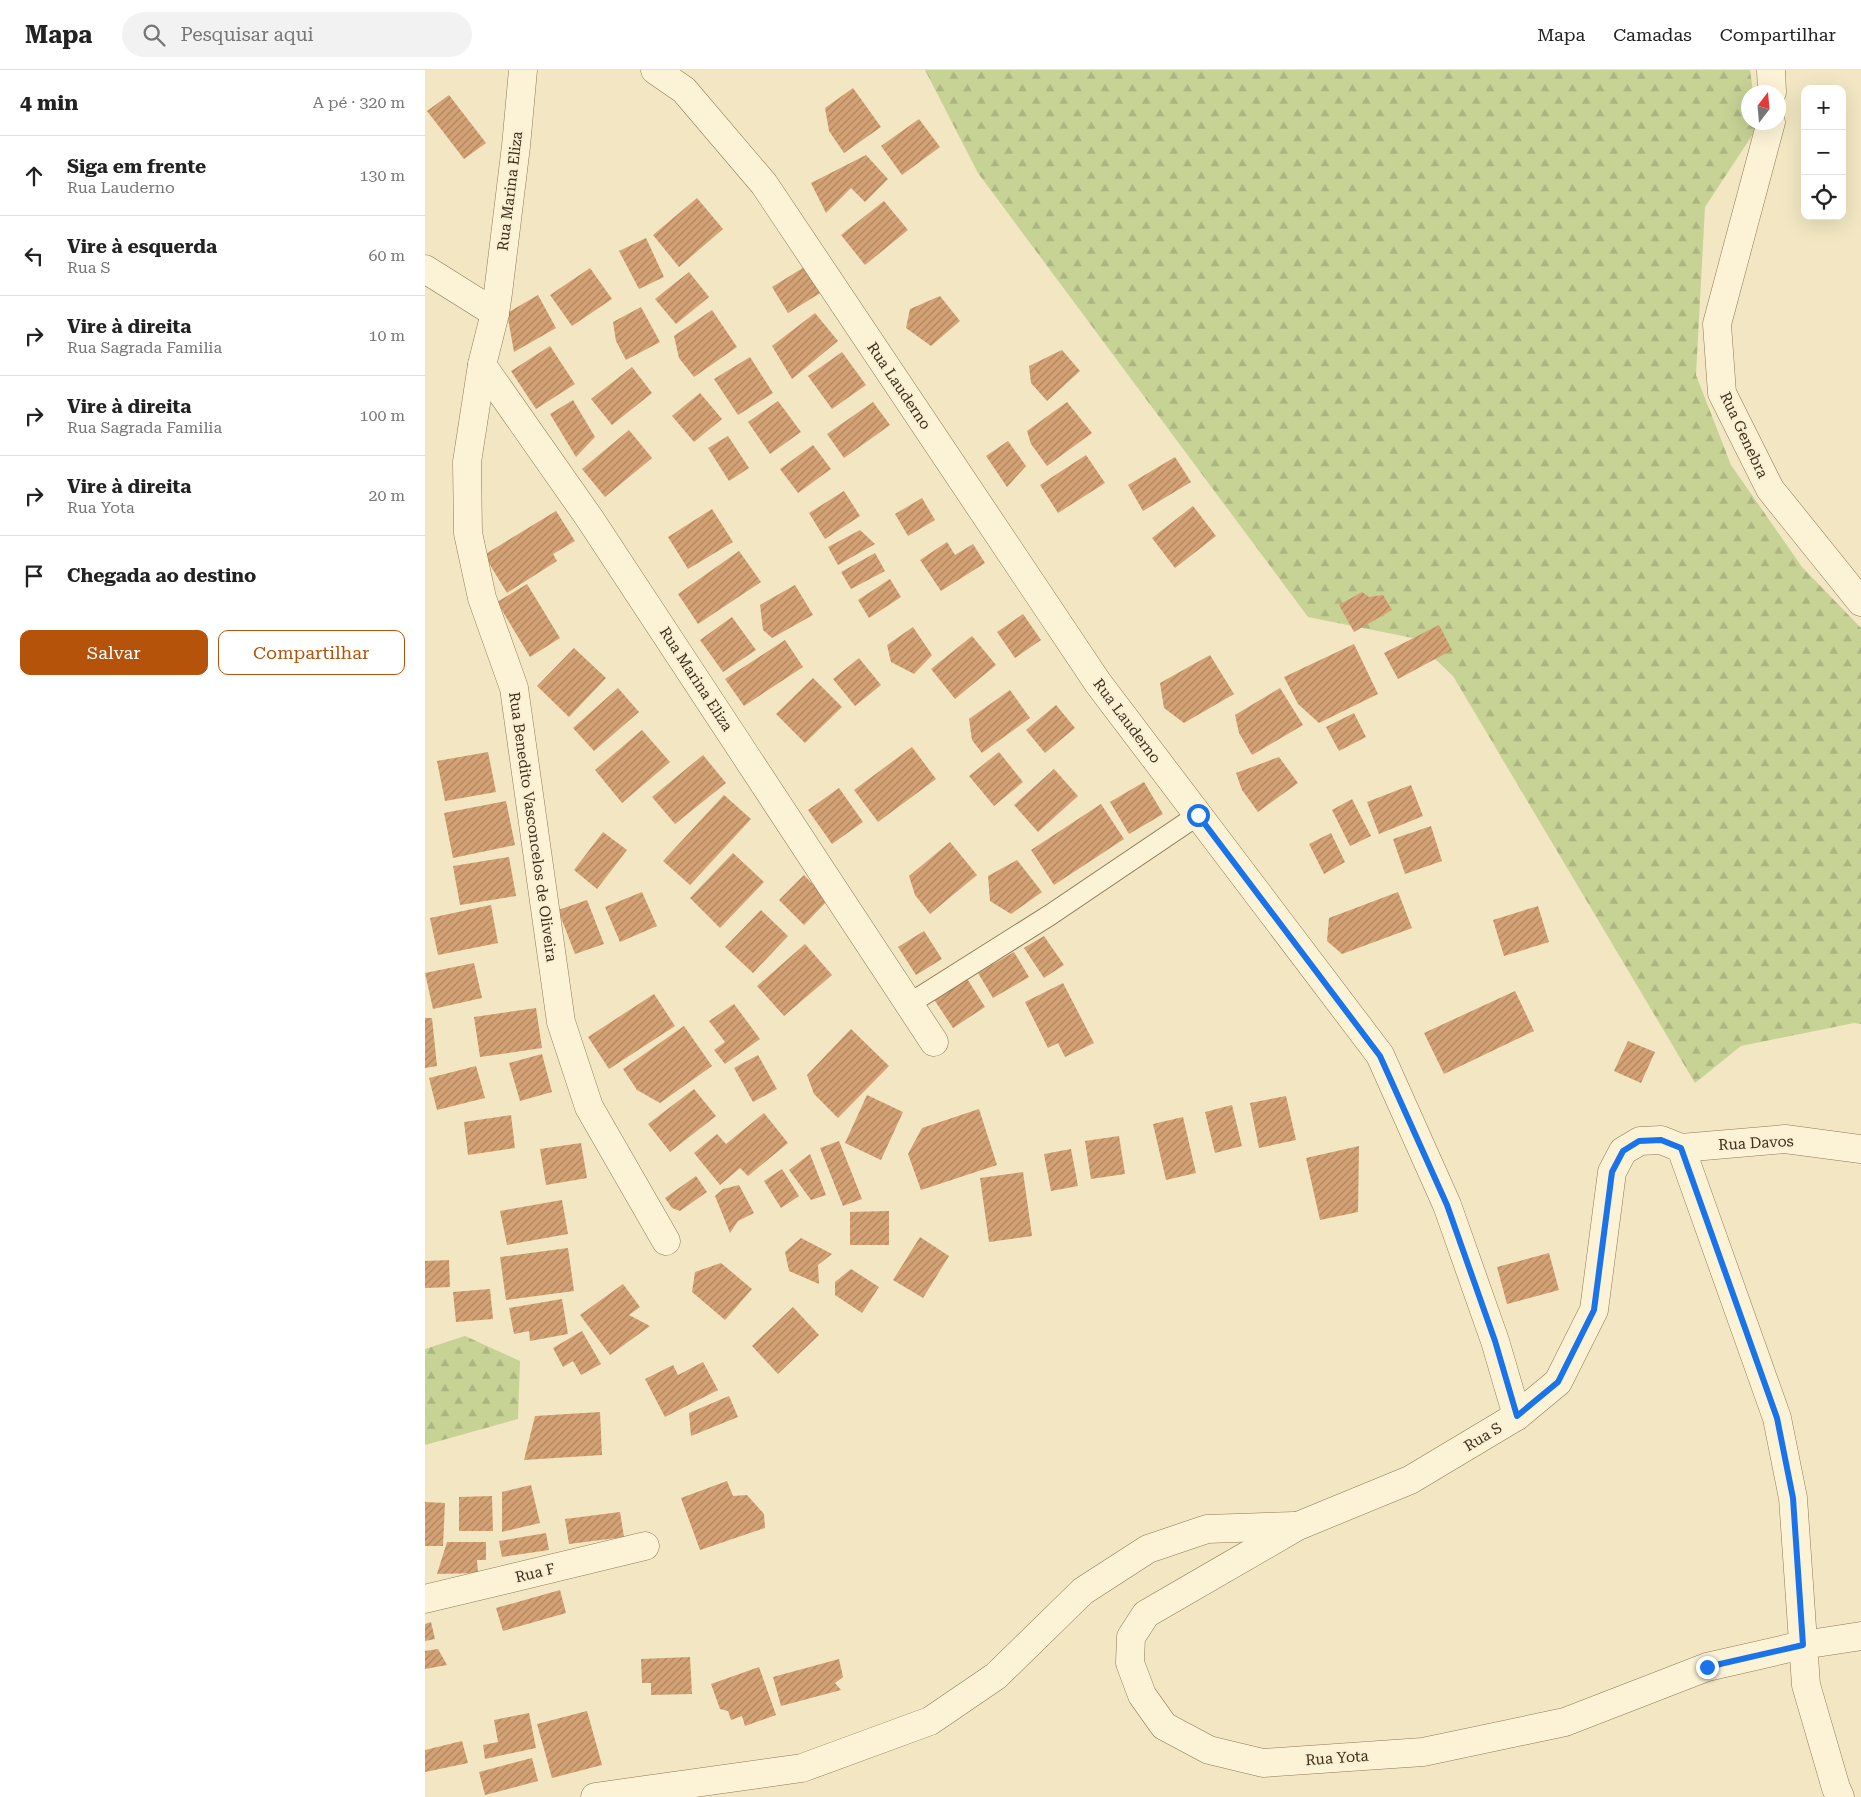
<!DOCTYPE html>
<html lang="pt">
<head>
<meta charset="utf-8">
<style>
  :root { --surface:#fff; --page:#f2f2f2; --text:#222; --muted:#767676; --line:#e0e0e0; --accent:#b45309 }
  body { margin:0; font-family:"Roboto Serif",serif; background:var(--page); color:var(--text) }
  .controls { position:absolute; right:15px; top:15px; display:grid; overflow:hidden; border-radius:10px; box-shadow:0 5px 20px #0002 }
  .controls button { width:45px; height:45px; display:grid; place-items:center; padding:0; border:0; border-bottom:1px solid var(--line); background:var(--surface); color:var(--text); font:25px sans-serif }
  .compass { position:absolute; left:1316px; top:15px; width:45px; height:45px; border-radius:50%; background:var(--surface); box-shadow:0 5px 20px #0002; rotate:16deg }
  .stop { position:absolute; width:15px; height:15px; margin:-11px; border:4px solid #1a73e8; border-radius:50%; background:#fff }
  .stop.end { background:#1a73e8; border-color:#fff; box-shadow:0 1px 5px #0008 }
  .list { margin:0; padding:0; list-style:none }
  h2 { display:flex; justify-content:space-between; align-items:center; height:65px; margin:0; padding:0 20px; font-size:21px }
  h2 small { font-size:16px; font-weight:400; color:var(--muted) }
  .list li { display:grid; grid-template-columns:32px 1fr auto; gap:15px; align-items:center; box-sizing:border-box; height:80px; padding:0 20px; border-top:1px solid var(--line) }
  .list b { display:block; font-size:19px; white-space:nowrap }
  .list p { margin:0; font-size:16px; white-space:nowrap; color:var(--muted) }
  .list em { font-size:16px; font-style:normal; color:var(--muted) }
  .actions { display:flex; gap:10px; padding:15px 20px }
  .actions a { flex:1; padding:11px 0; border:1px solid var(--accent); border-radius:10px; text-align:center; font-size:18px; color:var(--accent) }
  .actions .main { background:var(--accent); color:#fff }
  .icon { flex:none; width:28px; height:28px; fill:none; stroke:currentColor; stroke-width:2; stroke-linecap:round; stroke-linejoin:round }
  .map { position:relative; flex:none; width:1436px; height:1727px; overflow:hidden }
  header { display:flex; align-items:center; gap:30px; box-sizing:border-box; height:70px; padding:0 25px; background:var(--surface); border-bottom:1px solid var(--line) }
  header strong { font-size:24px }
  nav { display:flex; gap:28px; margin-inline-start:auto; font-size:18px }
  .search { width:350px; height:45px; background:var(--page); display:flex; align-items:center; gap:12px; box-sizing:border-box; padding:0 18px; border-radius:28px; color:var(--muted); font-size:19px }
  main { display:flex }
  aside { flex:1; background:var(--surface) }
  .map>svg:first-child { display:block }
  .forest { fill:url(#forest-firs) }
  .building { fill:url(#building-hatch) }
  .lines { fill:none; stroke-linecap:round; stroke-linejoin:round }
  .service-casing { stroke:#8f7857; stroke-width:22 }
  .minor-casing { stroke:#8f7857; stroke-width:29 }
  .service { stroke:#fcf3d6; stroke-width:20 }
  .minor { stroke:#fcf3d6; stroke-width:28 }
  .route { stroke:#1a73e8; stroke-width:6 }
  .labels { text-anchor:middle; stroke-width:4; stroke-linejoin:round; paint-order:stroke }
  .street-label { font-size:15px; fill:#3d2e1d; stroke:#f9f0d3 }
</style>
</head>
<body>
<header>
<strong>Mapa</strong>
<div class="search"><svg class="icon" aria-label="search" viewBox="0 0 24 24"><circle cx="10" cy="10" r="6"/><path d="M15 15l6 6"/></svg>Pesquisar aqui</div>
<nav><a>Mapa</a><a>Camadas</a><a>Compartilhar</a></nav>
</header>
<main>
<aside>
<h2>4 min<small>A pé · 320 m</small></h2>
<ul class="list">
<li><svg class="icon" aria-label="ahead" viewBox="0 0 24 24"><path d="M12 20V5M6 11l6-6 6 6"/></svg><div><b>Siga em frente</b><p>Rua Lauderno</p></div><em>130 m</em></li>
<li><svg class="icon" aria-label="left" viewBox="0 0 24 24"><path d="M17 20v-9H6M10 6l-5 5 5 5"/></svg><div><b>Vire à esquerda</b><p>Rua S</p></div><em>60 m</em></li>
<li><svg class="icon" aria-label="right" viewBox="0 0 24 24"><path d="M7 20v-9h11M14 6l5 5-5 5"/></svg><div><b>Vire à direita</b><p>Rua Sagrada Familia</p></div><em>10 m</em></li>
<li><svg class="icon" aria-label="right" viewBox="0 0 24 24"><path d="M7 20v-9h11M14 6l5 5-5 5"/></svg><div><b>Vire à direita</b><p>Rua Sagrada Familia</p></div><em>100 m</em></li>
<li><svg class="icon" aria-label="right" viewBox="0 0 24 24"><path d="M7 20v-9h11M14 6l5 5-5 5"/></svg><div><b>Vire à direita</b><p>Rua Yota</p></div><em>20 m</em></li>
<li><svg class="icon" aria-label="arrive" viewBox="0 0 24 24"><path d="M6 21V4h12l-3 4 3 4H6"/></svg><div><b>Chegada ao destino</b></div></li>
</ul>
<div class="actions"><a class="main">Salvar</a><a>Compartilhar</a></div>
</aside>
<div class="map">
<svg width="1436" height="1727" viewBox="0 0 1436 1727">
  <defs>
    <pattern id="forest-firs" width="22" height="20" patternUnits="userSpaceOnUse" patternTransform="scale(1.25)"><rect width="22" height="20" fill="#c7d295"/><path d="M5 1l3.5 6h-7zM16 11l3.5 6h-7z" fill="#acb580"/></pattern>
    <pattern id="building-hatch" width="6" height="6" patternUnits="userSpaceOnUse" patternTransform="scale(1.25)"><rect width="6" height="6" fill="#d4a274"/><path d="M-1 1l2-2M0 6l6-6M5 7l2-2" fill="none" stroke="#ad845f"/></pattern>
  </defs>
  <rect width="100%" height="100%" fill="#f2e7c2"/>
  <!-- forest -->
  <g class="forest">
    <path d="M500 0H1325L1328 22H1324V52L1331 53 1332 58 1280 137 1271 305 1306 395 1377 497 1436 558V954L1429 953 1316 976 1270 1013 1028 606 988 568 883 547 553 103Z"/>
    <path d="M40 1266 95 1291 93 1349 0 1375V1279Z"/>
  </g>
  <!-- building -->
  <g class="building">
    <path d="M428 18 456 57 419 83 404 61 400 38Z"/>
    <path d="M24 25 61 73 39 89 2 41Z"/>
    <path d="M494 49 515 77 477 105 456 76Z"/>
    <path d="M441 85 463 109 440 132 426 118 401 143 386 113Z"/>
    <path d="M272 128 298 159 254 197 228 165Z"/>
    <path d="M459 131 483 160 440 195 416 165Z"/>
    <path d="M221 168 239 207 214 219 194 181Z"/>
    <path d="M381 196 397 222 363 243 347 217Z"/>
    <path d="M165 198 187 229 147 256 125 225Z"/>
    <path d="M264 202 284 227 251 254 230 229Z"/>
    <path d="M113 225 131 258 89 282 82 243Z"/>
    <path d="M515 226 535 251 506 276 481 258 485 239Z"/>
    <path d="M216 237 235 272 201 290 191 271 188 252Z"/>
    <path d="M287 240 312 277 269 307 254 288 249 266Z"/>
    <path d="M390 243 413 271 367 309 347 276Z"/>
    <path d="M125 276 150 314 111 339 86 301Z"/>
    <path d="M637 280 655 301 622 331 606 313 604 296Z"/>
    <path d="M417 282 441 315 407 339 383 306Z"/>
    <path d="M325 287 348 323 313 345 289 309Z"/>
    <path d="M207 297 227 323 187 355 166 329Z"/>
    <path d="M275 323 297 349 269 372 247 346Z"/>
    <path d="M148 330 170 367 151 387 125 344Z"/>
    <path d="M353 331 376 362 345 384 323 352Z"/>
    <path d="M448 332 465 355 419 388 402 364Z"/>
    <path d="M642 332 667 363 622 396 606 374 602 361Z"/>
    <path d="M204 360 227 388 180 427 157 399Z"/>
    <path d="M303 366 324 398 304 411 283 378Z"/>
    <path d="M583 371 601 396 582 417 561 386Z"/>
    <path d="M388 375 406 399 373 423 355 399Z"/>
    <path d="M661 385 680 413 633 443 615 415Z"/>
    <path d="M750 387 766 412 718 441 703 415Z"/>
    <path d="M419 421 435 446 400 469 384 443Z"/>
    <path d="M497 428 510 450 483 466 470 444Z"/>
    <path d="M768 436 791 466 750 498 727 468Z"/>
    <path d="M287 439 308 472 263 499 243 467Z"/>
    <path d="M131 441 150 471 128 484 132 491 82 523 59 485Z"/>
    <path d="M435 460 450 474 413 495 403 477Z"/>
    <path d="M522 472 530 485 548 474 560 493 516 521 495 490Z"/>
    <path d="M314 481 336 512 273 554 253 524Z"/>
    <path d="M450 483 460 501 426 519 416 502Z"/>
    <path d="M465 509 476 527 444 548 433 530Z"/>
    <path d="M102 514 135 568 105 587 72 532Z"/>
    <path d="M370 515 388 545 347 568 338 560 335 535Z"/>
    <path d="M937 522 944 527 958 525 967 540 929 562 914 535Z"/>
    <path d="M598 544 616 570 590 588 572 562Z"/>
    <path d="M307 547 331 580 298 602 275 570Z"/>
    <path d="M1014 555 1027 580 973 609 959 583Z"/>
    <path d="M488 557 507 585 489 604 466 592 462 575Z"/>
    <path d="M547 566 571 595 530 629 506 599Z"/>
    <path d="M360 570 378 597 319 636 300 609Z"/>
    <path d="M929 574 953 624 894 653 873 634 859 607Z"/>
    <path d="M149 578 181 608 144 647 112 616Z"/>
    <path d="M785 585 809 624 759 653 739 638 735 613Z"/>
    <path d="M434 588 456 615 430 636 408 609Z"/>
    <path d="M388 608 417 637 380 673 351 644Z"/>
    <path d="M193 618 214 642 169 681 148 658Z"/>
    <path d="M855 618 878 655 827 685 814 663 810 645Z"/>
    <path d="M585 620 605 648 557 683 547 670 544 649Z"/>
    <path d="M631 635 650 658 620 683 601 660Z"/>
    <path d="M929 643 941 667 914 681 901 657Z"/>
    <path d="M217 660 245 692 197 733 170 700Z"/>
    <path d="M487 677 511 709 453 752 429 720Z"/>
    <path d="M63 682 71 722 20 731 12 691Z"/>
    <path d="M574 682 598 712 569 736 544 706Z"/>
    <path d="M278 685 301 713 250 754 227 727Z"/>
    <path d="M854 687 873 713 833 742 817 720 811 703Z"/>
    <path d="M629 699 653 726 613 762 589 735Z"/>
    <path d="M719 712 738 744 704 764 685 732Z"/>
    <path d="M986 715 998 746 954 764 942 732Z"/>
    <path d="M414 718 438 752 407 774 383 740Z"/>
    <path d="M299 725 326 749 265 815 238 791Z"/>
    <path d="M927 729 946 766 925 776 907 740Z"/>
    <path d="M81 731 90 775 28 788 19 743Z"/>
    <path d="M676 734 699 769 629 815 606 780Z"/>
    <path d="M1006 756 1017 791 980 804 968 769Z"/>
    <path d="M178 762 202 780 172 819 149 800Z"/>
    <path d="M906 763 920 792 899 804 884 774Z"/>
    <path d="M525 772 552 805 505 844 490 825 484 806Z"/>
    <path d="M308 783 339 812 295 858 265 828Z"/>
    <path d="M84 787 91 826 35 835 28 796Z"/>
    <path d="M592 790 617 822 586 844 565 831 563 806Z"/>
    <path d="M379 805 403 830 379 855 354 830Z"/>
    <path d="M217 822 232 856 195 872 180 837Z"/>
    <path d="M973 822 987 858 917 884 902 871 904 848Z"/>
    <path d="M162 830 179 874 150 884 133 840Z"/>
    <path d="M66 835 73 873 13 885 5 848Z"/>
    <path d="M1113 836 1124 872 1079 886 1068 850Z"/>
    <path d="M336 840 363 866 328 903 300 877Z"/>
    <path d="M499 861 517 889 491 905 473 877Z"/>
    <path d="M619 866 639 895 619 908 599 878Z"/>
    <path d="M380 874 407 905 359 946 332 916Z"/>
    <path d="M589 882 604 907 568 928 553 903Z"/>
    <path d="M49 893 57 928 8 939 0 903Z"/>
    <path d="M541 907 560 937 528 958 508 928Z"/>
    <path d="M638 913 669 973 640 987 633 973 623 978 600 932Z"/>
    <path d="M1090 921 1109 961 1019 1004 999 963Z"/>
    <path d="M229 924 250 956 184 999 163 967Z"/>
    <path d="M309 934 335 969 300 994 289 980 300 972 284 951Z"/>
    <path d="M111 938 117 978 55 987 49 947Z"/>
    <path d="M0 948H7L12 996 0 998Z"/>
    <path d="M259 956 287 996 235 1033 212 1020 198 999Z"/>
    <path d="M426 959 464 996 413 1048 389 1024 382 1005Z"/>
    <path d="M1203 971 1230 982 1216 1013 1189 1001Z"/>
    <path d="M117 984 127 1022 95 1031 84 993Z"/>
    <path d="M333 985 352 1019 328 1032 309 998Z"/>
    <path d="M51 996 60 1028 12 1040 4 1008Z"/>
    <path d="M269 1019 291 1046 245 1082 223 1054Z"/>
    <path d="M442 1025 478 1042 456 1090 420 1073Z"/>
    <path d="M861 1026 871 1070 834 1078 825 1033Z"/>
    <path d="M807 1035 817 1076 790 1083 780 1042Z"/>
    <path d="M554 1039 572 1095 496 1120 483 1084 497 1058Z"/>
    <path d="M339 1043 363 1073 323 1106 315 1098 295 1115 269 1083 292 1064 301 1074Z"/>
    <path d="M86 1045 90 1078 43 1085 39 1052Z"/>
    <path d="M758 1047 771 1103 741 1110 728 1054Z"/>
    <path d="M694 1066 700 1104 666 1109 660 1071Z"/>
    <path d="M414 1071 437 1129 418 1136 395 1078Z"/>
    <path d="M156 1073 162 1108 121 1115 115 1079Z"/>
    <path d="M934 1076 933 1142 895 1150 881 1088Z"/>
    <path d="M646 1079 653 1116 626 1121 619 1084Z"/>
    <path d="M385 1084 401 1125 386 1130 364 1100Z"/>
    <path d="M357 1099 374 1126 356 1138 339 1111Z"/>
    <path d="M598 1102 607 1166 564 1172 555 1108Z"/>
    <path d="M271 1106 282 1122 255 1141 247 1138 240 1128Z"/>
    <path d="M314 1115 329 1143 313 1151 305 1163 290 1126 298 1119Z"/>
    <path d="M137 1130 143 1164 82 1175 75 1141Z"/>
    <path d="M464 1141V1175H425V1142Z"/>
    <path d="M495 1167 524 1186 498 1228 468 1210Z"/>
    <path d="M376 1168 407 1184 393 1195 394 1214 364 1201 360 1182Z"/>
    <path d="M143 1178 149 1221 81 1230 75 1187Z"/>
    <path d="M1124 1183 1134 1220 1082 1234 1072 1197Z"/>
    <path d="M24 1190 25 1217 0 1218V1191Z"/>
    <path d="M296 1193 327 1219 300 1250 267 1222 270 1202Z"/>
    <path d="M426 1199 454 1217 437 1243 410 1225V1212Z"/>
    <path d="M198 1214 215 1237 204 1245 225 1256 185 1285 155 1245Z"/>
    <path d="M65 1219 68 1249 31 1252 28 1222Z"/>
    <path d="M137 1229 143 1264 105 1271 104 1261 89 1264 84 1238Z"/>
    <path d="M368 1237 394 1265 353 1304 327 1276Z"/>
    <path d="M157 1261 176 1294 156 1305 148 1291 138 1297 128 1278Z"/>
    <path d="M278 1292 293 1320 240 1347 220 1309 248 1295 253 1305Z"/>
    <path d="M304 1326 313 1347 266 1366 264 1343Z"/>
    <path d="M175 1342 177 1385 99 1390 110 1346Z"/>
    <path d="M302 1411 308 1426 322 1425 339 1444 340 1458 275 1480 256 1428Z"/>
    <path d="M106 1415 115 1453 77 1462V1422Z"/>
    <path d="M67 1426 68 1461H34V1427Z"/>
    <path d="M0 1432 20 1433 18 1476H0Z"/>
    <path d="M195 1442 199 1467 144 1474 140 1449Z"/>
    <path d="M121 1463 124 1480 77 1487 74 1471Z"/>
    <path d="M22 1472H61V1490H52L53 1503 12 1504Z"/>
    <path d="M135 1520 141 1543 78 1561 71 1538Z"/>
    <path d="M6 1552 10 1569 0 1571V1554Z"/>
    <path d="M13 1579 22 1595 0 1599V1581Z"/>
    <path d="M265 1587 267 1624 226 1625V1613H217L216 1589Z"/>
    <path d="M414 1589 418 1607 410 1613 416 1620 356 1636 348 1607Z"/>
    <path d="M334 1597 351 1645 320 1656 317 1646 306 1650 303 1641 295 1639 286 1614Z"/>
    <path d="M162 1641 177 1695 127 1708 112 1654Z"/>
    <path d="M104 1643 111 1678 60 1689 58 1675 73 1672 69 1650Z"/>
    <path d="M37 1671 43 1693 0 1702V1680Z"/>
    <path d="M107 1688 113 1711 60 1725 54 1702Z"/>
  </g>
  <g class="lines">
    <defs>
      <path id="service" d="M484 934 625 845 773 745"/>
      <g id="minor">
        <path d="M98 0 91 76 73 223 70 243 57 295 165 449 509 972"/>
        <path d="M230 0 259 20 339 114 673 613 955 985 1022 1135 1070 1271 1092 1346"/>
        <path d="M1346 0 1347 22"/>
        <path d="M1346 52 1292 254 1297 323 1345 419 1436 532"/>
        <path d="M0 199 70 243"/>
        <path d="M57 295 42 392 43 463 57 528 89 618 136 952 164 1037 241 1171"/>
        <path d="M1256 1078 1360 1069 1436 1079"/>
        <path d="M0 1529 220 1476"/>
        <path d="M170 1727 377 1698 505 1651 571 1606 658 1521 723 1479 782 1459 869 1456"/>
        <path d="M1415 1727 1411 1718 1381 1615 1368 1428 1352 1348 1256 1078 1236 1070 1215 1071 1198 1081 1187 1102 1169 1240 1133 1312 1092 1346 985 1410 873 1456 721 1544 706 1567 705 1593 717 1625 739 1656 784 1680 838 1693 998 1682 1140 1652 1282 1597 1378 1575 1436 1566"/>
      </g>
    </defs>
    <!-- service casing -->
    <use href="#service" class="service-casing"/>
    <!-- minor casing -->
    <use href="#minor" class="minor-casing"/>
    <!-- service -->
    <use href="#service" class="service"/>
    <!-- minor -->
    <use href="#minor" class="minor"/>
  </g>
  <g class="lines">
    <!-- route -->
    <path class="route" d="M773 745 955 986 1022 1135 1070 1271 1092 1346 1133 1312 1169 1240 1187 1102 1198 1081 1214 1071 1236 1070 1256 1078 1352 1348 1368 1428 1378 1575 1282 1597"/>
  </g>
  <g class="labels">
    <!-- street labels -->
    <g class="street-label">
      <text transform="translate(85 121) rotate(-83)" y="5">Rua Marina Eliza</text>
      <text transform="translate(474 316) rotate(56)" y="5">Rua Lauderno</text>
      <text transform="translate(1319 365) rotate(65)" y="5">Rua Genebra</text>
      <text transform="translate(271 609) rotate(57)" y="5">Rua Marina Eliza</text>
      <text transform="translate(702 651) rotate(53)" y="5">Rua Lauderno</text>
      <text transform="translate(108 757) rotate(82)" y="5">Rua Benedito Vasconcelos de Oliveira</text>
      <text transform="translate(1331 1073) rotate(-3)" y="5">Rua Davos</text>
      <text transform="translate(1058 1367) rotate(-31)" y="5">Rua S</text>
      <text transform="translate(110 1503) rotate(-13)" y="5">Rua F</text>
      <text transform="translate(912 1688) rotate(-4)" y="5">Rua Yota</text>
    </g>
  </g>
</svg>
<div class="controls">
<button>+</button>
<button>−</button>
<button><svg class="icon" aria-label="locate" viewBox="0 0 24 24"><circle cx="12" cy="12" r="6"/><path d="M12 2v4M12 18v4M2 12h4M18 12h4"/></svg></button>
</div>
<svg class="compass" viewBox="-18 -18 36 36"><path d="M0-13l5 13h-10z" fill="#e53935"/><path d="M0 13l5-13h-10z" fill="#767676"/></svg>
<div class="stop" style="left:773px;top:745px"></div>
<div class="stop end" style="left:1282px;top:1597px"></div>
</div>
</main>
</body>
</html>
